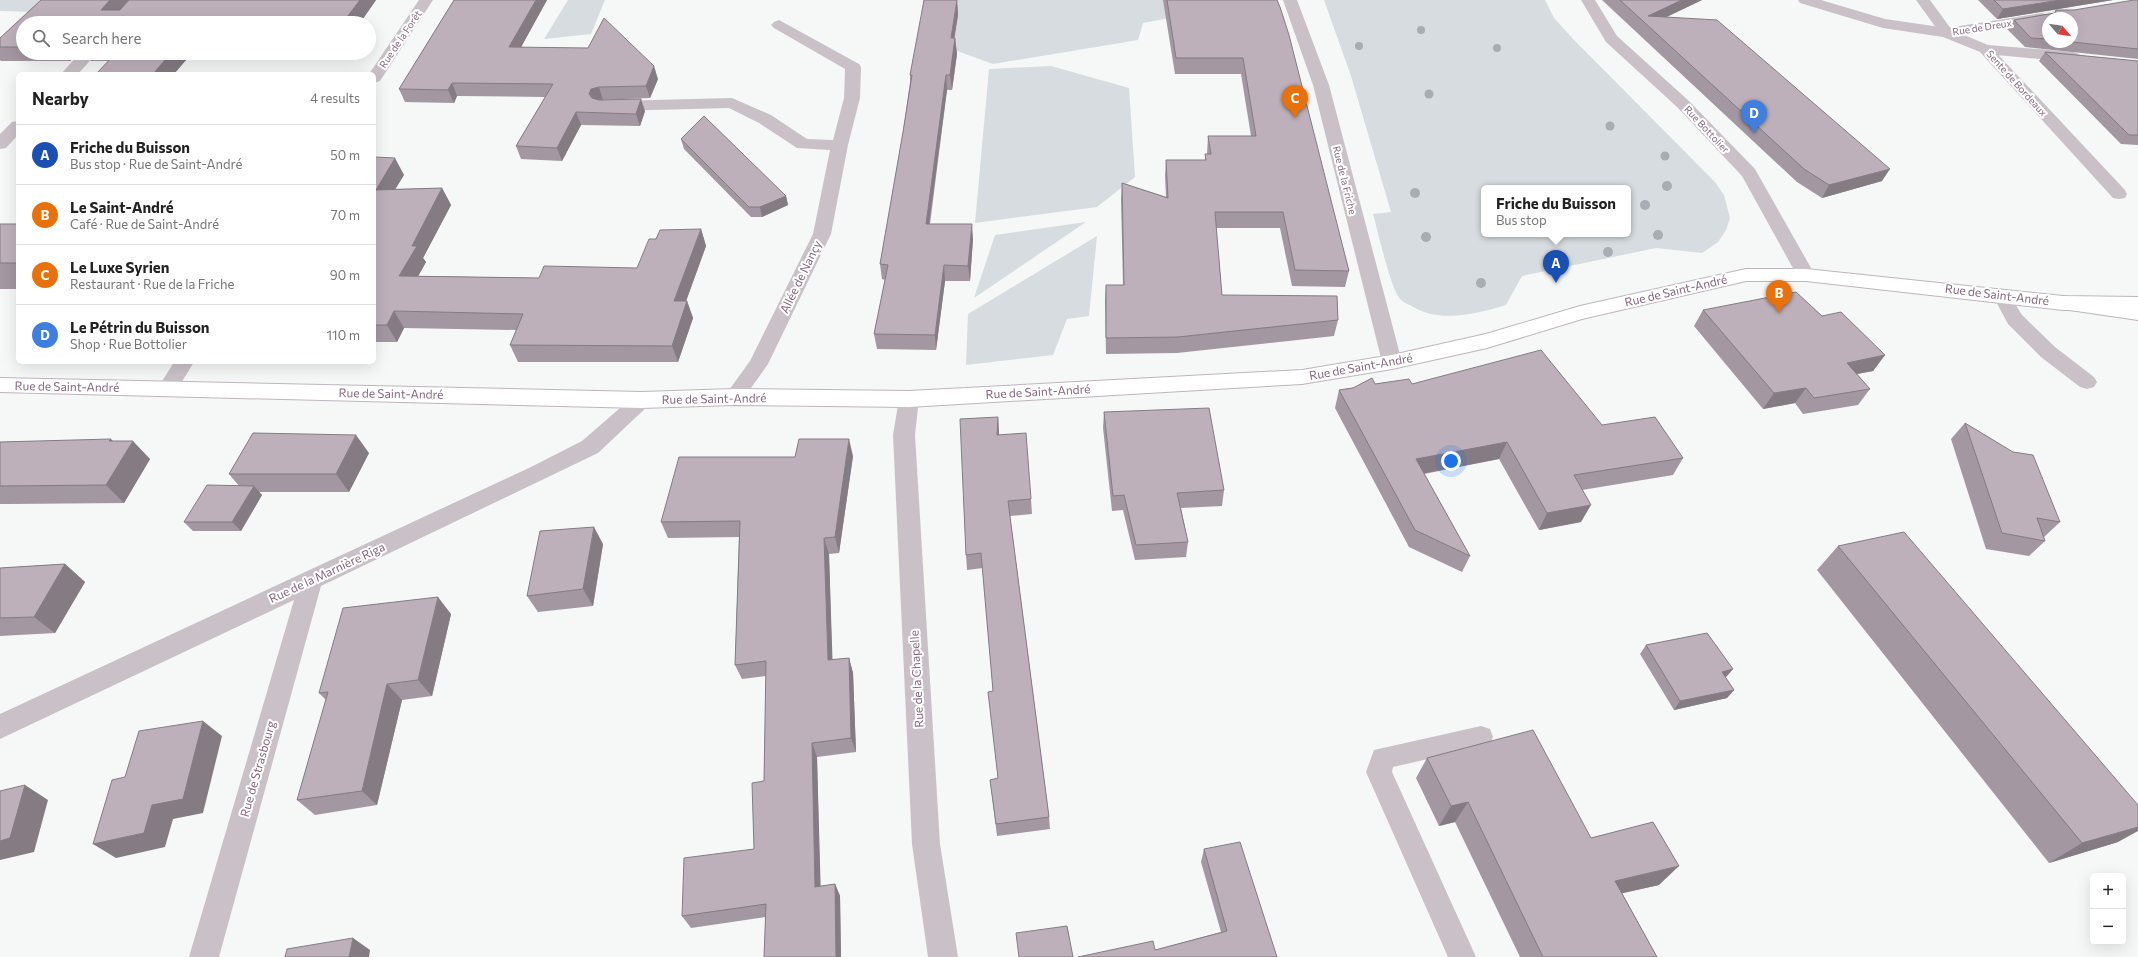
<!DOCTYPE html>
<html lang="en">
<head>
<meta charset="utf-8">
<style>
  :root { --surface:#fff; --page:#f6f6f6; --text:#222; --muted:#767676; --line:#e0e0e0; --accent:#0f766e }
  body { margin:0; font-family:Commissioner,sans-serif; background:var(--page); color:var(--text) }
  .controls { position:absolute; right:12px; bottom:12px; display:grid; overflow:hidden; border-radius:6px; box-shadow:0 4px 16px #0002 }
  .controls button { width:36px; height:36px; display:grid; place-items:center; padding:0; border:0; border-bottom:1px solid var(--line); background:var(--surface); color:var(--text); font:20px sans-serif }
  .compass { position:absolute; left:2042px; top:12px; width:36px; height:36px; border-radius:50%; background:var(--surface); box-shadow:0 4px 16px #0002; rotate:119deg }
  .you { position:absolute; left:1451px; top:461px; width:14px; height:14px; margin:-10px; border:3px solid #fff; border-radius:50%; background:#1a73e8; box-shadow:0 0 0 6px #1a73e833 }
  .badge { display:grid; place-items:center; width:26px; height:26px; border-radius:50%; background:var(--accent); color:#fff; font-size:13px; font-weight:700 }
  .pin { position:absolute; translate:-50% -33px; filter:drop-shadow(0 1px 2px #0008) }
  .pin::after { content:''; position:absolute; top:21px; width:14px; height:12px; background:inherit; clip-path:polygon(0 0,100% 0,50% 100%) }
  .popup { position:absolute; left:1481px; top:185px; width:150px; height:52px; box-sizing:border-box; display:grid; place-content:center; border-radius:6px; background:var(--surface); filter:drop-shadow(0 1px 3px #0005); font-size:13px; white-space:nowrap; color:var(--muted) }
  .popup b { font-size:15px; color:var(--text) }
  .popup::after { content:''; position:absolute; left:50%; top:100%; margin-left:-8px; border:8px solid transparent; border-top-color:var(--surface) }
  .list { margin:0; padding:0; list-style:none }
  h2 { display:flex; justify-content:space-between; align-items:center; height:52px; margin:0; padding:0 16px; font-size:17px }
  h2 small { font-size:13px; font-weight:400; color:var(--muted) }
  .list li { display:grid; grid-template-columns:26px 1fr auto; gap:12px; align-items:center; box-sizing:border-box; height:60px; padding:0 16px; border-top:1px solid var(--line) }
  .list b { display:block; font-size:15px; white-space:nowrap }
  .list p { margin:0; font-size:13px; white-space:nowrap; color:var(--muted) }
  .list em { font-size:13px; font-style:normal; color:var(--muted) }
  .icon { flex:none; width:22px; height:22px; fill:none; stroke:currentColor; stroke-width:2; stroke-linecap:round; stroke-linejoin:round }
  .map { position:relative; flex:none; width:2138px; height:957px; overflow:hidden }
  .search { position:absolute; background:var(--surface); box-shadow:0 4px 16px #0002; left:16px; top:16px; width:360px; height:44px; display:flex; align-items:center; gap:10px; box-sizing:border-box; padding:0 14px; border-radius:22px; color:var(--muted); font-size:15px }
  .panel { position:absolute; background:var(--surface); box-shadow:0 4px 16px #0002; left:16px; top:72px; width:360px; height:292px; border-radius:6px }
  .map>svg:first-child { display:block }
  .green { fill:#d6dcdf; fill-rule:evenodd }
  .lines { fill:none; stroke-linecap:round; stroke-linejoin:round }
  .secondary-casing { stroke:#bfb5bd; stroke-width:2 }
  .primary-casing { stroke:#bdb4bb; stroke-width:2 }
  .service { fill:#c9c1c7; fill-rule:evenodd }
  .minor { fill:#c9c1c7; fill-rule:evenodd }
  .tertiary { fill:#c9c1c7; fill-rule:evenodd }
  .secondary { fill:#fff; fill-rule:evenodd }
  .primary { fill:#fff; fill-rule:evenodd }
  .tree { fill:#a6aeb4 }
  .wall { fill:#a397a1; fill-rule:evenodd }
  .shaded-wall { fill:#847b83 }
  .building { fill:#bdb0bb; stroke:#847b83 }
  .labels { text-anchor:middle; stroke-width:4; stroke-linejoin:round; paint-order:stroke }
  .far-street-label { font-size:10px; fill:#866780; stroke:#fff }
  .street-label { font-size:12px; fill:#866780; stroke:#fff }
</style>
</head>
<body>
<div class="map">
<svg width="2138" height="957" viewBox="0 0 2138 957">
  <rect width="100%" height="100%" fill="#f5f8f7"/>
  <!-- green -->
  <g class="green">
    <path d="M0 0H44L33 12 0 11Z"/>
    <path d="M568 0H605L591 34 544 39Z"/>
    <path d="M936 0H1205L1202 12 1143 23 1138 40 993 64 935 43Z"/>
    <path d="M1324 0H1545L1554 18 1574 40 1715 182 1724 195 1730 218 1726 230 1718 242 1702 253 1656 248 1522 276 1506 305C1476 314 1439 324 1410 305 1407 304 1402 301 1400 299 1390 287 1378 231 1373 214L1391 212 1351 76ZM1484 188H1628V234H1484Z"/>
    <path d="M1051 66 1129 88 1135 177 1097 207 975 223 989 69Z"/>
    <path d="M1086 222 974 298 995 235Z"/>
    <path d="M1097 236 1089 316 1067 319 1053 355 966 365 968 314Z"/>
  </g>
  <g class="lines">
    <defs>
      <path id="secondary" d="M1746 269H1806L2063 296 2138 297V311L2063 310 1806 281H1746L1582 319 1487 348 1392 369 1302 384 909 407 734 405 642 408 0 392V378L642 392 734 389 909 391 1302 370 1392 355 1486 334 1580 306Z"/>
      <path id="primary" d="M2063 296 2138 306V320L2056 308 2053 303 2056 298Z"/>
    </defs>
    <!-- secondary casing -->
    <use href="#secondary" class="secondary-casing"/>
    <!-- primary casing -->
    <use href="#primary" class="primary-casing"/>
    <!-- service -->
    <g class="service">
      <path d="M1916 0H1930L1954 33 1952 36H1942Z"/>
      <path d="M1985 45 1990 46 2125 190 2127 194 2125 198 2119 199 2113 198 1980 52 1978 49 1980 46Z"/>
      <path d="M2002 290 2008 292 2022 315 2055 347 2094 377 2097 382 2094 387 2087 389 2080 387 2041 357 2008 324 1993 296 1996 292Z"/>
      <path d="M1481 726 1490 729 1493 737 1490 745 1393 767 1392 772 1476 957H1448L1366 772 1374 750Z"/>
    </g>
    <!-- minor -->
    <g class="minor">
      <path d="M1283 0H1297L1329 85 1402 362 1399 367 1392 369 1385 367 1382 362 1313 85Z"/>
      <path d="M1581 0H1595L1617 36 1689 101 1755 169 1815 275 1813 279 1806 281 1799 279 1742 176 1677 107 1606 42Z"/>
      <path d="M1798 0H1821L1885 19 1947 28 2042 13 2047 15 2050 18 2047 21 1964 35 1988 45 2073 52 2079 54 2081 57 2079 60 2073 62 1985 54 1943 37 1883 28 1800 3Z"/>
      <path d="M779 20 859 64 861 67 860 98 848 145 831 234 768 364 741 402 734 405 727 402 724 397 750 361 813 234 830 150 797 148 759 123 729 108 614 111 608 109 606 106 608 103 614 101 732 98 771 115 807 139 833 140 844 98 845 69 774 28 771 25 774 22Z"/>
      <path d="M80 53H97L78 74H61Z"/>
      <path d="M18 121V135L6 148 0 149V134L12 122Z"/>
      <path d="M909 391 916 394 919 399 915 435 940 844 958 957H928L912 844 893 435 899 399 902 394Z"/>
      <path d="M642 392 649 395 652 400 649 405 598 453 321 586 219 957H189L294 600 0 739V714L531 467 582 441 635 395Z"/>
    </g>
    <!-- tertiary -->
    <g class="tertiary">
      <path d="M419 0H433L380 81 374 83V74H369Z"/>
      <path d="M174 362H194L175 393 168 396 161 393 158 388Z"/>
    </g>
    <!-- secondary -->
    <use href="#secondary" class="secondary"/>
    <!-- primary -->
    <use href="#primary" class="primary"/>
  </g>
  <!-- trees -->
  <g class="tree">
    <circle cx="1421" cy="30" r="4"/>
    <circle cx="1359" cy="46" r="4"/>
    <circle cx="1497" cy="48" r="4"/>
    <circle cx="1429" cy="94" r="4.5"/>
    <circle cx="1610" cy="126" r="4.5"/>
    <circle cx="1665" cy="156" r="4.5"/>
    <circle cx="1667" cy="186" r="5"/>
    <circle cx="1415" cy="193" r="5"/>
    <circle cx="1645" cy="205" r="5"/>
    <circle cx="1658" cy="235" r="5"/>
    <circle cx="1426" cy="237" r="5"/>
    <circle cx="1608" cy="252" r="5"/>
    <circle cx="1481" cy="283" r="5"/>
  </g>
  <!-- wall -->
  <g class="wall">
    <path d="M41 0H376L360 23H23V53H79L70 61H1L0 60V38Z"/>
    <path d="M454 0H547L521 47 658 79 650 98 602 100 645 111 640 126 581 125 562 161 521 159 516 146 545 97 457 96 454 103 405 102 399 89Z"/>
    <path d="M957 0 958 15 954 38H955L957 54 952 90H947L930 224 973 239 970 281H945L936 350 877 349 874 334 885 280 882 279 880 264 903 132 910 82V75Z"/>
    <path d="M1163 0H1277L1349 271 1345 287 1292 286 1280 228H1216L1222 295 1338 320 1334 336 1177 353 1106 354 1105 301 1106 285H1123L1121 199 1122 183 1166 197 1165 176 1166 160H1205V154H1207L1208 136H1251L1241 74H1175Z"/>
    <path d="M1602 0H1702L1666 17 1882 181 1822 198 1797 182Z"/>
    <path d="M1978 0H2113L1997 19Z"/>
    <path d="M2138 0V59L2025 47 2007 29 2014 20 2054 13 2056 10H2074ZM2048 18 2072 42H2048Z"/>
    <path d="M2045 52 2138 61V145L2121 144 2039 61Z"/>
    <path d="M86 53H192L174 74 108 61H91Z"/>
    <path d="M681 139 786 196 788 205 762 217H751L684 149Z"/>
    <path d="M374 157 404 175 395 189 442 188 451 205 423 258 426 262 418 276 539 278 637 268 656 239 701 229 706 246 686 301H687L693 318 678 362H518L510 345 516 330 404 328 397 342H374Z"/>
    <rect x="0" y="224" width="18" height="65"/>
    <path d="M1703 310 1822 316 1885 355 1873 371 1857 374 1870 389 1858 405 1803 414 1795 403 1763 409 1694 326Z"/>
    <path d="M1375 384H1412L1602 425 1683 458 1673 475 1582 490 1581 522 1539 530 1499 459 1424 474 1470 556 1462 572 1409 547 1335 408 1339 390Z"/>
    <path d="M1104 412 1224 490 1222 506 1181 508 1188 542 1186 557 1135 560 1123 510 1112 511 1103 428Z"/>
    <path d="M998 417 999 435 1031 499 1032 514 1010 516 1049 817 1050 829 997 836 990 780 998 778 993 691 983 568 967 570 966 555Z"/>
    <path d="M1965 423 2060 522 2044 537 2045 541 2029 556 1986 549 1951 439Z"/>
    <path d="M113 441 150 459 124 503 9 504H0V442Z"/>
    <path d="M369 453 349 492H259L262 495 241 531H193L184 522 239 486 229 474Z"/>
    <path d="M853 456 839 553 829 554 832 660 849 658 853 673 856 752 817 757 820 886 835 884 840 896 841 957H764L766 917 691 928 682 916 754 849 764 781 766 676 742 679 735 665 739 537 668 538 661 522 795 457Z"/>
    <path d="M603 544 593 606 538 612 527 596Z"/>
    <path d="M1838 546 2118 842 2049 863 1817 570Z"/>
    <path d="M65 564 85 582 55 633 0 636V568Z"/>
    <path d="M451 614 432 696 402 700 377 805 315 815 297 800 326 700 319 693Z"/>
    <path d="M1646 645 1733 669 1725 678 1734 690 1727 698 1674 710 1640 654Z"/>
    <path d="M1427 758 1591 838 1659 885 1622 893 1657 957H1520L1455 822 1439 826 1416 778Z"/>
    <path d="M1204 849 1277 957 1155 950 1221 932 1201 862Z"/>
  </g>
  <!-- shaded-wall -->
  <g class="shaded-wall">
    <path d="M110 0H132L111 23 101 10Z"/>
    <path d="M360 0H376L360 23H350L347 17Z"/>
    <path d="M536 0H547L514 60 509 47Z"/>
    <path d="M957 0 958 15 952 54 951 38Z"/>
    <path d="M1682 0H1702L1648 26V16Z"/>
    <path d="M2061 0H2113L1997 19 2003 9Z"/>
    <path d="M201 18 204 23H197Z"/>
    <path d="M955 38 957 54 952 90 950 75Z"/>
    <path d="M64 53H79L70 61Z"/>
    <path d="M171 53H192L174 74H153Z"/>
    <path d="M654 66 658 79 650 98 646 86Z"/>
    <path d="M946 75 947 90 927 239 926 224Z"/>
    <path d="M452 83 457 96 454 103 448 90Z"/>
    <path d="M599 87 603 100 596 102 589 94 591 89Z"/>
    <path d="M641 99 645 111 640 126 636 114Z"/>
    <path d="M576 112 581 125 562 161 557 148Z"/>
    <path d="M395 158 404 175 385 206 376 190Z"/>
    <path d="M1890 169 1882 181 1822 198 1829 185Z"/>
    <path d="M442 188 451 205 423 258 426 262 409 293 399 276 412 246Z"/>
    <path d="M786 196 788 205 762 217 760 207Z"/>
    <path d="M972 224 973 239 970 281 968 266Z"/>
    <path d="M701 229 706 246 680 318 674 301Z"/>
    <path d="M944 265 945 281 936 350 935 335Z"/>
    <path d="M687 301 693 318 678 362 672 346Z"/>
    <path d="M394 311 404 328 397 342 387 325Z"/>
    <path d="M1885 355 1873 371 1835 378 1847 363Z"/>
    <path d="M1806 388 1795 403 1763 409 1774 393Z"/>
    <path d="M998 417 999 433 998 451 997 435Z"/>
    <path d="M356 435 369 453 349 492 336 474Z"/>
    <path d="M111 439 125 454 133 441 150 459 124 503 106 485 109 441Z"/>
    <path d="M849 439 853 456 839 553 835 537Z"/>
    <path d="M1507 442 1499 459 1410 476 1416 459Z"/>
    <path d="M254 486 262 495 241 531 232 522Z"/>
    <path d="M1591 505 1581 522 1539 530 1547 513Z"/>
    <path d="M594 527 603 544 593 606 583 589Z"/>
    <path d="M824 538 829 554 833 675 828 660Z"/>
    <path d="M65 564 85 582 55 633 34 617Z"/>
    <path d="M438 597 451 614 432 696 418 680Z"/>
    <path d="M849 658 853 673 856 752 851 738Z"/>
    <path d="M1733 669 1726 677 1714 681 1722 672Z"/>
    <path d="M387 684 402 700 377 805 362 791Z"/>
    <path d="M1734 690 1727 698 1674 710 1680 701Z"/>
    <path d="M203 721 222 736 203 813 173 819 165 847 116 858 93 844 152 805Z"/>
    <path d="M812 743 817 757 821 899 815 887Z"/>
    <path d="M25 785 48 800 34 852 0 860V841Z"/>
    <path d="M1468 802 1455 822 1439 826 1451 806Z"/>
    <path d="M2138 827V831L2118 842 2049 863 2082 843Z"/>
    <path d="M1679 866 1659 885 1597 899 1615 881Z"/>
    <path d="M835 884 840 896 841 957H836Z"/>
    <path d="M353 938 370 950 369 957H349Z"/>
  </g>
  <!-- building -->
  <g class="building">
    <path d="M41 0H110L101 10H120L129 0H360L347 17 201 18 197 23H23V47H0V38Z"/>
    <path d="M454 0H536L509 47 588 48 604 18 654 66 646 86 599 87 591 89 589 94 592 98 599 100 641 99 636 114 576 112 557 148 516 146 553 84 452 83 448 90 399 89Z"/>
    <path d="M924 0H957L951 38H955L950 75H946L926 224H972L968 266 944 265 935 335 874 334 888 265 880 264 903 132 912 75H910Z"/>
    <path d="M1167 0H1277L1280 7 1289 35 1349 271 1295 270 1283 212H1215L1222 295 1337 296 1338 320 1178 337 1106 338V285H1124L1122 183 1168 198 1166 160H1206L1205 154H1211L1208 136H1256L1243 58H1176Z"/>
    <path d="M1620 0H1682L1648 16 1717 20 1890 169 1829 185 1804 169Z"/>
    <path d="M1994 0H2061L2003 9Z"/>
    <path d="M2134 0H2138V49L2072 42V18H2048V39L2031 38 2014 20 2055 13 2056 10H2074Z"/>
    <path d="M2045 52 2138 61V135H2129Z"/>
    <path d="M116 53H171L153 74H96Z"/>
    <path d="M704 116 786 196 760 207H749L681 139Z"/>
    <path d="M374 157 395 158 376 190 442 188 412 246H417L399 276 539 278 544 266 637 268 649 239H656L660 230 701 229 674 301H687L672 346 510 345 523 314 394 311 387 325H374Z"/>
    <rect x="0" y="224" width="18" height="39"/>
    <path d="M1796 292 1822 316 1841 312 1885 355 1847 363 1870 389 1814 398 1806 388 1774 393 1703 310Z"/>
    <path d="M1541 350 1602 425 1655 417 1683 458 1574 475 1591 505 1547 513 1507 442 1416 459 1470 556 1415 530 1339 390 1353 388 1372 378 1375 384 1409 379 1412 384Z"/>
    <path d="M1209 408 1224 490 1177 493 1188 542 1136 545 1124 495 1113 496 1104 412Z"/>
    <path d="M998 417 997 435 1026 433 1031 499 1008 501 1049 817 996 824 990 780 998 778 988 692 993 691 981 553 966 555 960 419Z"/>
    <path d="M1965 423 2013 452 2033 455 2060 522 2037 518 2045 541 2002 533Z"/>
    <path d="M253 433 356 435 336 474H229Z"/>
    <path d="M111 439 109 441H133L106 485 0 486V442Z"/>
    <path d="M799 439H849L835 537 824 538 828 660 849 658 851 738 812 743 815 887 835 884 836 957H764L766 904 682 916 684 858 754 849 752 783 764 781 766 661 735 665 740 521 661 522 679 457H795Z"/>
    <path d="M207 485 254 486 232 522H184Z"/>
    <path d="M594 527 583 589 527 596 540 531Z"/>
    <path d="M1904 532 2138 805V827L2082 843 1838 546Z"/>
    <path d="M65 564 34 617 0 618V568Z"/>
    <path d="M438 597 418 680 387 684 362 791 297 800 328 692 319 693 343 608Z"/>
    <path d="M1707 633 1733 669 1722 672 1734 690 1680 701 1646 645Z"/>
    <path d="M203 721 183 799 152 805 144 833 93 844 112 780 125 777 139 731Z"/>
    <path d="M1533 730 1591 838 1653 822 1679 866 1615 881 1657 957H1543L1468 802 1451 806 1427 758Z"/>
    <path d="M25 785 10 838 0 841V791Z"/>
    <path d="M1240 842 1277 957H1078L1153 941 1155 950 1227 931 1204 849Z"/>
    <path d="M1067 926 1073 957H1019L1016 933Z"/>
    <path d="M353 938 349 957H285L287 949Z"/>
  </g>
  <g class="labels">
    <!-- far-street labels -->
    <g class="far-street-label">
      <text transform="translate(1982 27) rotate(-9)" y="4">Rue de Dreux</text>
      <text transform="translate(400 39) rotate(-56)" y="4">Rue de la Forêt</text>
      <text transform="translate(2017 83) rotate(48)" y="4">Sente de Bordeaux</text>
      <text transform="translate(1707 129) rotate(47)" y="4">Rue Bottolier</text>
      <text transform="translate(1345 180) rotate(76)" y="4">Rue de la Friche</text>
    </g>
    <!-- street labels -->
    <g class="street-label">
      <text transform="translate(801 277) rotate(-64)" y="4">Allée de Nançy</text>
      <text transform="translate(1676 291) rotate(-13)" y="4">Rue de Saint-André</text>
      <text transform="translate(1997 295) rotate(7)" y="4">Rue de Saint-André</text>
      <text transform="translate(1361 367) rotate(-10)" y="4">Rue de Saint-André</text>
      <text transform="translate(67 387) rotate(1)" y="4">Rue de Saint-André</text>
      <text transform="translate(1038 392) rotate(-3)" y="4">Rue de Saint-André</text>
      <text transform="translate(391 394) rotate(1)" y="4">Rue de Saint-André</text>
      <text transform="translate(714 399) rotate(-1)" y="4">Rue de Saint-André</text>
      <text transform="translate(327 573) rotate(-25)" y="4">Rue de la Marnière Riga</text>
      <text transform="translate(917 679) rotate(-93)" y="4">Rue de la Chapelle</text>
      <text transform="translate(258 769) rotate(-74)" y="4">Rue de Strasbourg</text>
    </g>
  </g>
</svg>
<div class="controls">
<button>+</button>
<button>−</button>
</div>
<svg class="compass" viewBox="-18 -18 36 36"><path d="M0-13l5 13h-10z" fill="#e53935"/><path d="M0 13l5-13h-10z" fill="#767676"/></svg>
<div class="you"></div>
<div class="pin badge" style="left:1556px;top:283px;background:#1a4fb4">A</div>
<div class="popup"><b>Friche du Buisson</b>Bus stop</div>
<div class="pin badge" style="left:1779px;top:313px;background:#e8710a">B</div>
<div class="pin badge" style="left:1295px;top:118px;background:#e8710a">C</div>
<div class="pin badge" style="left:1754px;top:133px;background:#3f7fe0">D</div>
<div class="search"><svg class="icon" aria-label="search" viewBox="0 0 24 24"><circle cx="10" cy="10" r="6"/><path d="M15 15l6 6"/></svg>Search here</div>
<section class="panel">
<h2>Nearby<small>4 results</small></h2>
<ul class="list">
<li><span class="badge" style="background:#1a4fb4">A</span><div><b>Friche du Buisson</b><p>Bus stop · Rue de Saint-André</p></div><em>50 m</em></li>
<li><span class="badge" style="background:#e8710a">B</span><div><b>Le Saint-André</b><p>Café · Rue de Saint-André</p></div><em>70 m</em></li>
<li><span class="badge" style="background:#e8710a">C</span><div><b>Le Luxe Syrien</b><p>Restaurant · Rue de la Friche</p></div><em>90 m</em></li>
<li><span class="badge" style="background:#3f7fe0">D</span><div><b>Le Pétrin du Buisson</b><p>Shop · Rue Bottolier</p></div><em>110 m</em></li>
</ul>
</section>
</div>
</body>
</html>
